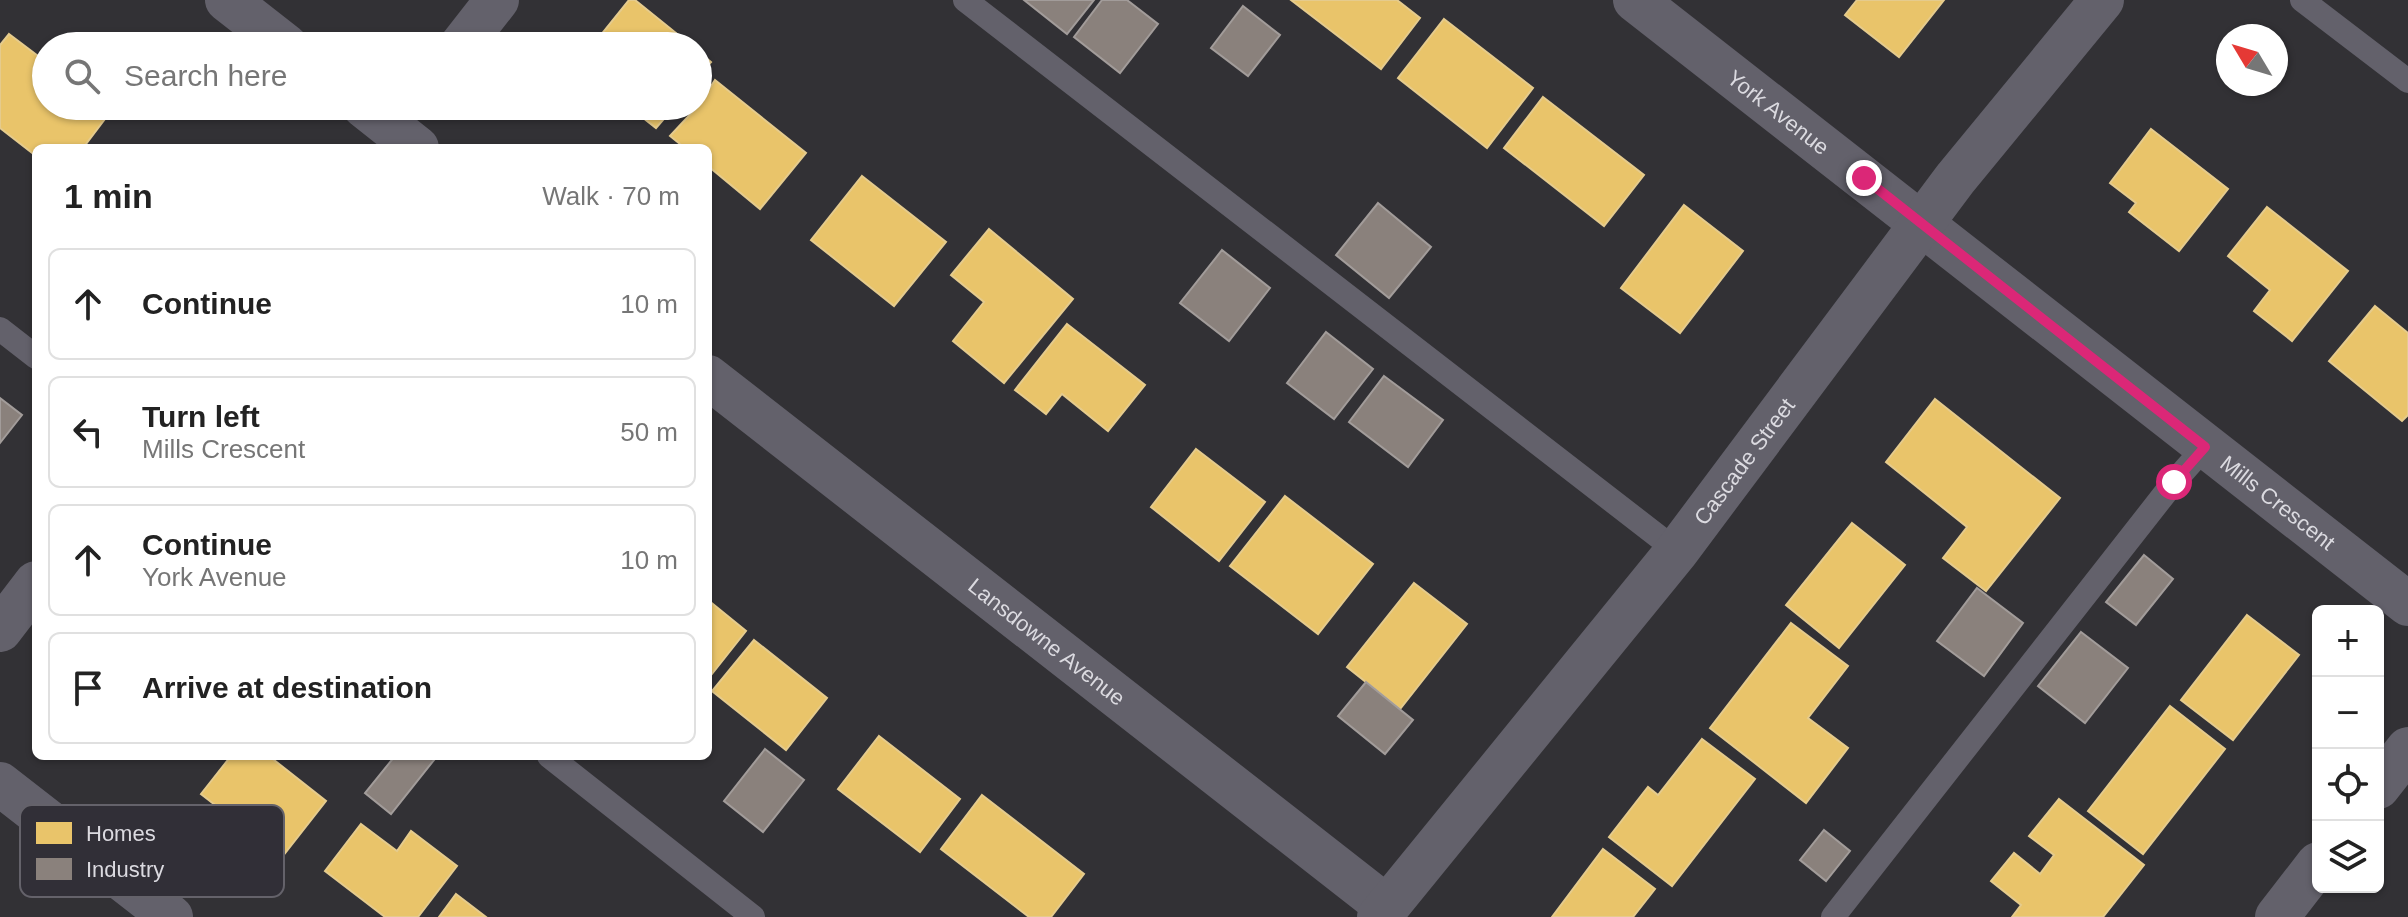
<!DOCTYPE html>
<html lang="en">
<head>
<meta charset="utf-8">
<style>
  :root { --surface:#fff; --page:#f6f6f6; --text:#222; --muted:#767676; --line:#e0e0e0 }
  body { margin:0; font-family:Arial,sans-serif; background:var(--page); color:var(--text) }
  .controls { position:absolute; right:24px; bottom:24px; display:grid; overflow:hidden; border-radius:12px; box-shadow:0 2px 6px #0004 }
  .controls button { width:72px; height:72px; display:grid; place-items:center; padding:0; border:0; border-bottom:2px solid var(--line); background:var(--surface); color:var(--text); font:40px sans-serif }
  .compass { position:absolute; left:2216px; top:24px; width:72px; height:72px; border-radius:50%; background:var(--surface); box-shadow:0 2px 6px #0004; rotate:308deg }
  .stop { position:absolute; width:24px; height:24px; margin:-18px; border:6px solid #db2777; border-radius:50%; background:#fff }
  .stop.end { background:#db2777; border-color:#fff; box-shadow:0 2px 8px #0008 }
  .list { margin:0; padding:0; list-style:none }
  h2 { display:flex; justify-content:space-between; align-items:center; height:104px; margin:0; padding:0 32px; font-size:34px }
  h2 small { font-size:26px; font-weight:400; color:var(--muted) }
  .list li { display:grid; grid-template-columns:52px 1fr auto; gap:24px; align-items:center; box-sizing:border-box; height:112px; margin:0 16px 16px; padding:0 16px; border:2px solid var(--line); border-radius:12px }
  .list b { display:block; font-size:30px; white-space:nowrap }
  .list p { margin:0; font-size:26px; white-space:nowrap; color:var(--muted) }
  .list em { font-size:26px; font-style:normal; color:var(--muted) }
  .icon { flex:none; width:44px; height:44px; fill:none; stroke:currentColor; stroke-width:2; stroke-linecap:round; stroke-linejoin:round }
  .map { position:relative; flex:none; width:2408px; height:917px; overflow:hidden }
  .search { position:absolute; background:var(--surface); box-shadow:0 2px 6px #0004; left:32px; top:32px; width:680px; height:88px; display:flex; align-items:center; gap:20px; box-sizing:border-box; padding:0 28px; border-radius:44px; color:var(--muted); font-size:30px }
  .panel { position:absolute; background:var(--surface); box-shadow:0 2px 6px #0004; left:32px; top:144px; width:680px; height:616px; border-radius:12px }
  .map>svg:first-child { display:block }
  .homes { fill:#e9c46a; stroke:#e5cb8d; stroke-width:2 }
  .industry { fill:#8a817c; stroke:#a29c9a; stroke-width:2 }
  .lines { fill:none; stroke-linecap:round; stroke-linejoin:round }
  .service { stroke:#63616b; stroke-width:24 }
  .minor { stroke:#63616b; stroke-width:44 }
  .route { stroke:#db2777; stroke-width:10 }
  .labels { text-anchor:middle; stroke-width:8; stroke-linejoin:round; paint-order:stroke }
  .street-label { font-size:22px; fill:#dbdae0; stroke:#312f37 }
  .key { fill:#312f37; stroke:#64626a; stroke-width:2 }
  .key-label { font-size:22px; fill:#dbdae0 }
</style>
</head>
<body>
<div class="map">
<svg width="2408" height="917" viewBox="0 0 2408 917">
  <rect width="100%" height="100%" fill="#323135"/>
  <!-- homes -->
  <g class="homes">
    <path d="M629 0H635L692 46H592Z"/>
    <path d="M1291 0H1397L1420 18 1381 69Z"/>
    <path d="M1857 0H1944L1899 57 1845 15Z"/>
    <path d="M1444 19 1533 88 1487 148 1398 78Z"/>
    <path d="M9 34 46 62V106H104L111 111 83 148H36V156L0 128V45Z"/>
    <path d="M698 51 711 62 698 77Z"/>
    <path d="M715 80 806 153 760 209 708 166V148H685L670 136 698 106Z"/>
    <path d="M1543 97 1644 175 1604 226 1504 148Z"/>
    <path d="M628 106H675L656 128Z"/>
    <path d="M2151 129 2228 189 2179 251 2129 212 2136 203 2110 183Z"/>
    <path d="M862 176 946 242 894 306 811 240Z"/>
    <path d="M1684 205 1743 251 1680 333 1621 288Z"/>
    <path d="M2267 207 2348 271 2292 341 2254 311 2270 290 2228 256Z"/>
    <path d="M989 229 1073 299 1004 383 953 341 984 302 951 275Z"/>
    <path d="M2375 306 2408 333V415L2402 421 2329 361Z"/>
    <path d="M1067 324 1145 385 1108 431 1062 394 1046 414 1015 390Z"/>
    <path d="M1935 399 2060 498 1986 591 1943 558 1967 527 1886 462Z"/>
    <path d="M1196 449 1265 502 1219 561 1151 507Z"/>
    <path d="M1285 496 1373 564 1318 634 1230 566Z"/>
    <path d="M1852 523 1905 565 1839 648 1786 605Z"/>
    <path d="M1414 583 1467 624 1400 709 1347 667Z"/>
    <path d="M708 600 746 631 708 679Z"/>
    <path d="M2247 615 2299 655 2233 740 2181 700Z"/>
    <path d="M1791 623 1848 666 1808 718 1848 748 1806 803 1710 728Z"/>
    <path d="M754 640 827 698 786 750 712 691Z"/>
    <path d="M2170 706 2225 749 2143 854 2088 811Z"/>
    <path d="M879 736 960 799 920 852 838 789Z"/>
    <path d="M1702 739 1755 779 1672 886 1609 837 1648 787 1658 795Z"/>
    <path d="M231 756H269L326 801 282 857 201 794Z"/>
    <path d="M982 795 1084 874 1051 917H1029L941 849Z"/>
    <path d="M2059 799 2144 865 2103 917H2012L2021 905 1991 881 2014 853 2040 874 2054 855 2029 836Z"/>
    <path d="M361 824 397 851 411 831 457 866 418 917H385L325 871Z"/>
    <path d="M1603 849 1655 889 1633 917H1552Z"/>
    <path d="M456 894 486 917H439Z"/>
  </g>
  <!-- industry -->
  <g class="industry">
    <path d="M1024 0H1094L1067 34Z"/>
    <path d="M1102 0H1127L1158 24 1120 73 1074 37Z"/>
    <path d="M1243 6 1280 35 1248 76 1211 48Z"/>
    <path d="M1378 203 1431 247 1389 298 1336 255Z"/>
    <path d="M1222 250 1270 288 1229 341 1180 303Z"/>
    <path d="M1326 332 1373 369 1334 419 1287 383Z"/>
    <path d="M1384 376 1443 420 1408 467 1349 422Z"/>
    <path d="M0 398 22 415 0 443Z"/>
    <path d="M2144 555 2173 579 2136 625 2106 602Z"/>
    <path d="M1977 588 2023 623 1984 676 1937 641Z"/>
    <path d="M2081 632 2128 668 2085 723 2038 686Z"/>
    <path d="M1366 682 1413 720 1385 754 1338 716Z"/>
    <path d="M765 749 804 780 763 832 724 801Z"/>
    <path d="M395 756H430L434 760 391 814 365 793Z"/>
    <path d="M1824 830 1850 851 1826 881 1800 860Z"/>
  </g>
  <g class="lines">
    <!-- service -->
    <g class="service">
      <path d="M965 0 1677 551"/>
      <path d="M2302 0 2408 81"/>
      <path d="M0 329 36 357"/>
      <path d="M549 756 753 917"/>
      <path d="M1833 917 2174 482 2205 447"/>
    </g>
    <!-- minor -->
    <g class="minor">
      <path d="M227 0 286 46"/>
      <path id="s1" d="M1635 0 2408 604"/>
      <path d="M461 46 497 0"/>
      <path d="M364 106 417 148"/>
      <path id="s2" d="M708 377 1387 907"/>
      <path d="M0 630 36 583"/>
      <path d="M0 784 171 917"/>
      <path d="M2378 787 2408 749"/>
      <path id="s3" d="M1379 917 1677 551 1955 179 2102 0"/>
      <path d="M2277 917 2318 864"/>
    </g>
  </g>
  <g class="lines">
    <!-- route -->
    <path class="route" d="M1864 178 2205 447 2174 482"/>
  </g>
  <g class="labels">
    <!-- street labels -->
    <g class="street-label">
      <text dy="8" stroke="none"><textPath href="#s1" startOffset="182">York Avenue</textPath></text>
      <text dy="8" stroke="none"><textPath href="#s3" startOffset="584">Cascade Street</textPath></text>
      <text dy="8" stroke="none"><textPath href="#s1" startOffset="816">Mills Crescent</textPath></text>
      <text dy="8" stroke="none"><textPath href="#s2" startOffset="430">Lansdowne Avenue</textPath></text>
    </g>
  </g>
  <!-- legend -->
  <rect x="20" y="805" width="264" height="92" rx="12" class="key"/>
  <rect x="36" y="822" width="36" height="22" fill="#e9c46a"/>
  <rect x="36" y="858" width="36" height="22" fill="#8a817c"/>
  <g class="key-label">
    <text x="86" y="841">Homes</text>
    <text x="86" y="877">Industry</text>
  </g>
</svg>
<div class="controls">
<button>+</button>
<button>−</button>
<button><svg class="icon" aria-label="locate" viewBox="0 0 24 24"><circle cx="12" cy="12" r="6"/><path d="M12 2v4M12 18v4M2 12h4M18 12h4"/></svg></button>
<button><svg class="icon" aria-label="layers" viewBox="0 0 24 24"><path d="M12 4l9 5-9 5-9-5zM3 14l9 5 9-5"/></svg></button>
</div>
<svg class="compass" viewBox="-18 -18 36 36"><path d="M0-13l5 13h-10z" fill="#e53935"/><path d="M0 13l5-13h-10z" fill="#767676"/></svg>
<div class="stop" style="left:2174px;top:482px"></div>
<div class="stop end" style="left:1864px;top:178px"></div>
<div class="search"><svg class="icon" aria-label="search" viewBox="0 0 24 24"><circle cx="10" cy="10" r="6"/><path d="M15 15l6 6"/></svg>Search here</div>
<section class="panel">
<h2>1 min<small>Walk · 70 m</small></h2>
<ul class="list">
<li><svg class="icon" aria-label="ahead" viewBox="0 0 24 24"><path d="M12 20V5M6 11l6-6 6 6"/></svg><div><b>Continue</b></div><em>10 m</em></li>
<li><svg class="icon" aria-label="left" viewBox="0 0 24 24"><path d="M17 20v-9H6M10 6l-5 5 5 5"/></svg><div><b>Turn left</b><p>Mills Crescent</p></div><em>50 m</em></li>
<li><svg class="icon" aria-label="ahead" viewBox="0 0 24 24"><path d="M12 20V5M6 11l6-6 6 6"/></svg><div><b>Continue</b><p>York Avenue</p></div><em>10 m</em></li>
<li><svg class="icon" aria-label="arrive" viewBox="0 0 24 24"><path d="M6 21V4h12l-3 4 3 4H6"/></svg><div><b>Arrive at destination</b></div></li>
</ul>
</section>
</div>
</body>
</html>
